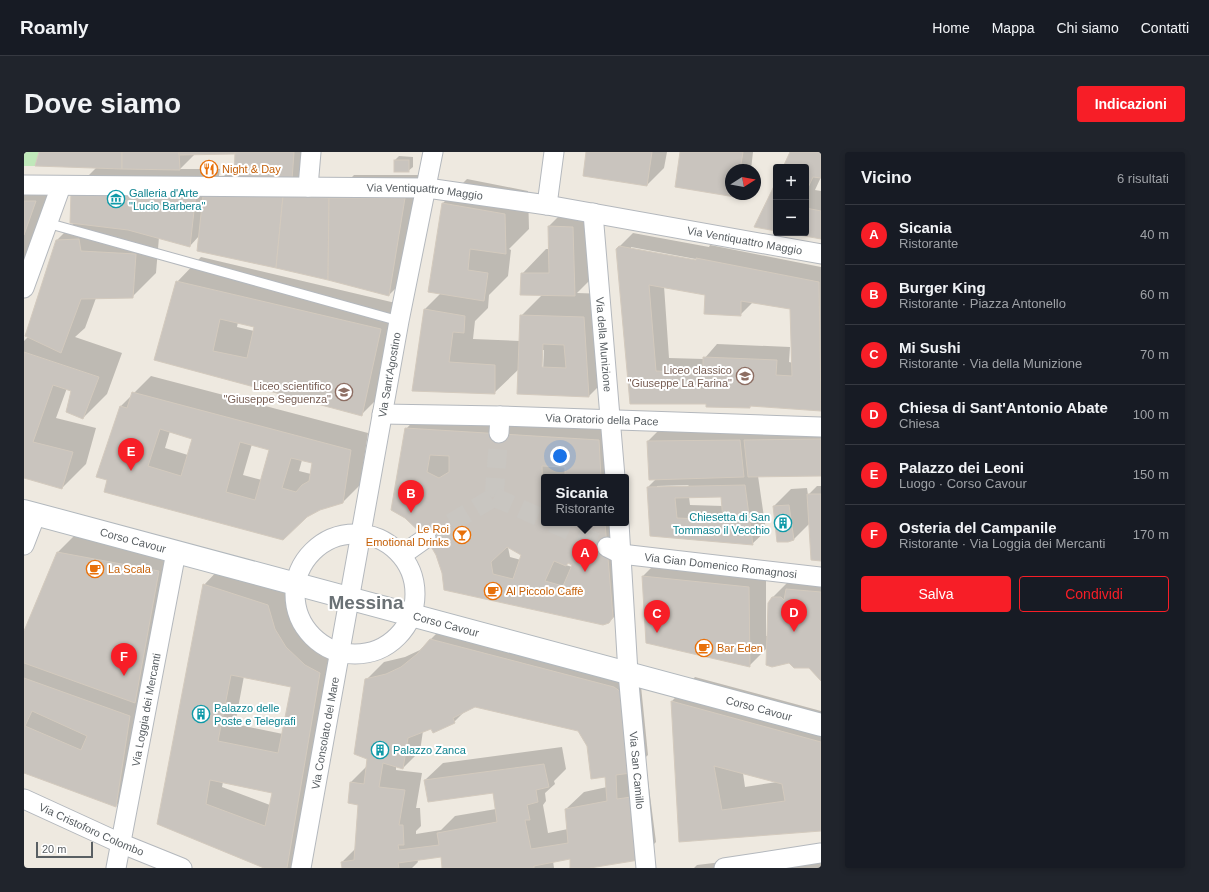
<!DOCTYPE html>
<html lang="it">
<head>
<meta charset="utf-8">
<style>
  :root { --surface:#171b24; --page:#20242c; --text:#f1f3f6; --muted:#9ea1a6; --line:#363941; --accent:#f71e27 }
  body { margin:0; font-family:Arial,sans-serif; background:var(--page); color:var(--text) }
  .controls { position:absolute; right:12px; top:12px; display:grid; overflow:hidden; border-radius:4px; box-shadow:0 2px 6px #0003 }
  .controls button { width:36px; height:36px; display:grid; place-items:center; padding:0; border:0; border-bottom:1px solid var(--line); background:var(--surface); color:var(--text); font:20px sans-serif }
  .compass { position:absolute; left:701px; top:12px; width:36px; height:36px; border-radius:50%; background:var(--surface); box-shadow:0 2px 6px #0003; rotate:79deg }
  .scale { position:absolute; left:12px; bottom:10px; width:57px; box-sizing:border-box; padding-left:4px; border:2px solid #595f63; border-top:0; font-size:11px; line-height:14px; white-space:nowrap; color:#595f63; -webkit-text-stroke:3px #fff; paint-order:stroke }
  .you { position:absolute; left:536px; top:304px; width:14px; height:14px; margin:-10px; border:3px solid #fff; border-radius:50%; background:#1a73e8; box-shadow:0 0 0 6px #1a73e833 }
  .badge { display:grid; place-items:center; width:26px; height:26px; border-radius:50%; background:var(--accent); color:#fff; font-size:13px; font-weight:700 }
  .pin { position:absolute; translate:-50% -33px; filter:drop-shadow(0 1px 2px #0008) }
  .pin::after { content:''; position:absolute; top:21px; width:14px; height:12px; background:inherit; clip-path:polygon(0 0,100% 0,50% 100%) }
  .popup { position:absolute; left:517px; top:322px; width:88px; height:52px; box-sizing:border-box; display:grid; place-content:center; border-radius:4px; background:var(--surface); filter:drop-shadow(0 1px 3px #0005); font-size:13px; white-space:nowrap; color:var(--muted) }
  .popup b { font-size:15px; color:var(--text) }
  .popup::after { content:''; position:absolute; left:50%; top:100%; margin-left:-8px; border:8px solid transparent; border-top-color:var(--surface) }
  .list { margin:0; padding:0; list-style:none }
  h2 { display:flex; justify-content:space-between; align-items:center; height:52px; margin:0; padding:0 16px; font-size:17px }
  h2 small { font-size:13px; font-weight:400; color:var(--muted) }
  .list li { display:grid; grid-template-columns:26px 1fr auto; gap:12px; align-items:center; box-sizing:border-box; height:60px; padding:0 16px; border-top:1px solid var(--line) }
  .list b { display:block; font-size:15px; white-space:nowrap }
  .list p { margin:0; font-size:13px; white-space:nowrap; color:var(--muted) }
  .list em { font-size:13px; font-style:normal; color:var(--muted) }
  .actions { display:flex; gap:8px; padding:12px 16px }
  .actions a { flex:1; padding:9px 0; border:1px solid var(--accent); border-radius:4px; text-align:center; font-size:14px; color:var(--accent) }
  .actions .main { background:var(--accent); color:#fff }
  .map { position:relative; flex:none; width:797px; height:716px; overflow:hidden; border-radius:4px }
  header { display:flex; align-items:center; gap:24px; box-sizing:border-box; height:56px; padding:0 20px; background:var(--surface); border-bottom:1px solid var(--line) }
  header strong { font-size:19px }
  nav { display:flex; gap:22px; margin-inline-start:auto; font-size:14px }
  .intro { display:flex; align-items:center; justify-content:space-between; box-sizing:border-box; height:96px; padding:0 24px }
  h1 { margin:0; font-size:28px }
  .button { padding:10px 18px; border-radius:4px; background:var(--accent); color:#fff; font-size:14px; font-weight:700 }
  main { display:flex; gap:24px; padding:0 24px }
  aside { flex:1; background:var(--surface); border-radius:4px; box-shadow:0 2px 6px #0003 }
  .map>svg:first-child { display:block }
  .green { fill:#c0e8ba }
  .shadow { fill:#0003; fill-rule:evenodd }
  .building { fill:#c9c4be; stroke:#d3cabe; fill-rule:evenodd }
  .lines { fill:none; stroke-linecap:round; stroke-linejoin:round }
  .street-tunnel { stroke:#c9c6c1; stroke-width:19; stroke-dasharray:19 10; stroke-linecap:butt }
  .lane-casing { stroke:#b4b8bd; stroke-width:11 }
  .street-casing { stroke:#b4b8bd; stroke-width:21 }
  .secondary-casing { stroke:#b2b8bd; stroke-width:24 }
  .lane { stroke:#fff; stroke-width:9 }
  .street { stroke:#fff; stroke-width:19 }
  .secondary { stroke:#fff; stroke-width:22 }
  .labels { text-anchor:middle; stroke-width:4; stroke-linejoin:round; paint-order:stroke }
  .food-label { font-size:11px; fill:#c56008; stroke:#fff; text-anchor:start }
  .street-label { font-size:11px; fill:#595f63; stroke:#fff }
  .culture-label { font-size:11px; fill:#0d838f; stroke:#fff; text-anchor:start }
  .education-label { font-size:11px; fill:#785e54; stroke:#fff; text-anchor:end }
  .town-label { font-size:19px; font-weight:bold; fill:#6a7175; stroke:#fff }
</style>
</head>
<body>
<header>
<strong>Roamly</strong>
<nav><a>Home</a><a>Mappa</a><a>Chi siamo</a><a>Contatti</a></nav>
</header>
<div class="intro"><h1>Dove siamo</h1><a class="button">Indicazioni</a></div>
<main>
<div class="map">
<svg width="797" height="716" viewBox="0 0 797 716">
  <rect width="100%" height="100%" fill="#eee9e0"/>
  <!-- green -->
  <path class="green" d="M0 0H15L11 14H0Z"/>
  <!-- shadow -->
  <g class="shadow">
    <path d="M16 0H292V3L275 20H282V27L324 29 330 23H405L389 119 365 143 175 84 166 94 135 85 132 121 108 145 72 146 61 176 51 185 98 201 83 242 59 266 49 239 43 236 32 266 72 276 62 312 38 336 0 325V189L4 185 33 88 50 71 48 40 73 15ZM212 1 211 20H204L194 30 196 17H156L171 2Z"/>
    <path d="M563 0H643L640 16 623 33Z"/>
    <path d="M657 0H729L727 18H707V42H713L711 44 652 35Z"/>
    <path d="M767 0H797V25L791 38 797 39V86L769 81H782V15H760Z"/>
    <path d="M375 4 389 5V15L384 19 371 8Z"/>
    <path d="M0 26H35L0 125Z"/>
    <path d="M443 27 504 39 505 77 485 97 487 98 484 124 465 143 464 156 451 169 449 187 496 189 497 164 519 142 498 122 522 97H526L525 74 549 50 572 52 575 119 553 141 584 142 589 220 565 244 495 217 470 241 389 238 400 158 417 141 419 51ZM518 198H520L519 220H517Z"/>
    <path d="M609 81 685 95 686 93 797 115V257L728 253 726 255 683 251H607L593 97ZM607 95 677 108 676 110 607 97ZM640 134 682 142 716 163 729 150 767 156 769 211 765 210 766 195 693 192 680 207 645 206Z"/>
    <path d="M177 105 380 153 362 238 338 262 131 208 153 130ZM214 170 231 174 230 179 213 175Z"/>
    <path d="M127 224 344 281 336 333 318 351 296 357 282 364 84 327 97 254ZM146 279 170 287 164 303 141 296ZM228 292 246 297 238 328 219 323ZM278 308 289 310 287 322 275 319Z"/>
    <path d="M399 259 592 271 596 325H520V371H600L603 452 585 470 419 420 382 277ZM484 395 499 402 497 408 486 405ZM545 410 549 412 548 415 542 413Z"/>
    <path d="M797 274V323L734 324 742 379 728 392 627 383 624 335 632 327H626L624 289 637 276ZM665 333 663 335 633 336V334ZM698 344 699 354 666 353 665 345Z"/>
    <path d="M793 334H797V408L786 371 770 387 750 354 767 337 783 336 784 343Z"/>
    <path d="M51 383 152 401 109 636 92 654 0 620V482L34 400Z"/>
    <path d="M636 407 742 417V484H744L746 448 764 430 797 421V528L785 515 744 495 725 514 623 490 619 424Z"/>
    <path d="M197 415 261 436 268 459 279 477 299 495 313 503 269 716H243L134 672 180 433ZM220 524 268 534 259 582 211 572ZM199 630 249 640 246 653 198 635Z"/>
    <path d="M424 470 617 534 624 603 609 617 610 631 624 628 632 690 615 707 559 716H547L546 706 529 709 530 716H419L417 704 393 707 394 710 388 716H319L318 710 332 696 335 653 327 630 343 614 342 528 360 510 381 505 396 498ZM451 554 555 578 582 624 583 635 560 640 542 657 544 677 524 681 519 653 522 649 521 641 531 632 530 629 542 617 538 595 419 611 401 628 469 640 472 657 431 664 417 678 392 682V679L397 674 396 656H392L398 621 372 618V614L379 616 396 599 399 579 430 570 441 559Z"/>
    <path d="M671 525 797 559V678L656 689 648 549ZM719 621 753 630 721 635Z"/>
    <path d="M797 698V716H670L673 713Z"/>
  </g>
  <!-- building -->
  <g class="building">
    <path d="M15 0H98V17L11 14Z"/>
    <path d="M98 0H155L156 18 98 17Z"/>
    <path d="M155 0H211V2L155 3Z"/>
    <path d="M211 0H270L268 28 210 26Z"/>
    <path d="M562 0H628L623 34 559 24Z"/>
    <path d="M656 0H719L716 18H707V42H712L711 45 651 35Z"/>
    <path d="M766 0H797V26L789 25 782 40V15H759Z"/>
    <rect x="370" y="8" width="15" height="12"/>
    <path d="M752 30V79L730 75Z"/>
    <path d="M47 40 172 41 166 95 104 78 46 71Z"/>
    <path d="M179 44H259L252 116 173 99Z"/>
    <path d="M259 44 305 46 304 128 252 116Z"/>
    <path d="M305 46H381L365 144 304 128Z"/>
    <path d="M0 49H12L0 83Z"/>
    <path d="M418 51 481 62 482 102 446 97 444 118 464 121 460 149 404 140Z"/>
    <path d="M782 56 797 59V87L764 81H782Z"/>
    <path d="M524 74 549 75 551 144 496 143 497 121H525Z"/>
    <path d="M55 87 57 99 112 102 109 146 57 147 37 201 1 184 32 88Z"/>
    <path d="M595 94 672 108V106L795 130 797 259 726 254V256L682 255V252H606L592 97ZM625 133 681 143 680 162 717 164V149L766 157 768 224 752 223 753 208 679 205V221L632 219Z"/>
    <path d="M152 129 357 177 338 264 130 208ZM196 167 230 175 223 206 189 199Z"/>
    <path d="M400 157 441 164 440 181 429 180 425 210 471 213V242L388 239Z"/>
    <path d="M496 163 560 165 565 245 493 242ZM519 192 540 193 542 216 518 215Z"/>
    <path d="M0 200 75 225 59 267 42 260 47 239 29 233 9 290 49 300 38 337 0 326Z"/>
    <path d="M108 240 327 298 319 351 296 358 283 365 259 388 80 340 83 328 72 325 96 254 103 256ZM136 277 168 287 157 324 124 314ZM216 290 245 298 231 348 202 340ZM267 306 288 311 285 329 278 333 272 340 258 336Z"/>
    <path d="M381 276 575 288 577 325H541V315L518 314 520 371H581L589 465 585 471 579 473 420 438 418 421 412 403 402 386 381 366 367 358ZM406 303 425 304V320L415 326 403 320ZM483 395 497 403 489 427 469 422 467 410ZM530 409 542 414 544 411 548 413 539 434 521 429Z"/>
    <path d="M797 287V324L724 325 720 288Z"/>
    <path d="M716 288 720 325 625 328 623 289Z"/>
    <path d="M721 333 729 393 626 384 623 335ZM697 345 699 368 653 366 651 346Z"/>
    <path d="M783 342H797V409L787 408Z"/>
    <path d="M765 353 770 388 764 390H753L749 354Z"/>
    <path d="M33 400 135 419 111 551 0 511V479Z"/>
    <path d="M618 424 725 435 726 515 622 491Z"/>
    <path d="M179 432 244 453 251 477 262 495 281 513 296 521 263 716H240L133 672ZM207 523 267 535 254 601 194 589ZM186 628 248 641 241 674 182 652Z"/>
    <path d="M762 437 797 440V529L785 516H770L765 511 748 515 742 513 744 451 748 445H757L760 448Z"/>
    <path d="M406 487 590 535 597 540 607 621 592 623 593 647 607 645 615 708 566 716H546V707L510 714V716H418L417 705 374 711 375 716H318L317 710 330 708 334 653 324 651 326 630 340 632 343 607 330 602 341 527 362 522 377 515 393 502ZM451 555 554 579 563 594 567 627 581 625 583 649 541 657 544 691 507 697 501 668H506L503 653 514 650 512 638 525 635 520 612 400 628 404 650 469 641 473 670 413 681 415 693 375 698 374 693H380L379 673H375L381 638 355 635 359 611 379 617 384 586 407 577 409 581 431 571 429 566Z"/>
    <path d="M0 526 106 564 92 655 0 621ZM8 559 63 584 57 598 1 574Z"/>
    <path d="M647 549 797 590V679L655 690ZM690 614 758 632 761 649 698 658Z"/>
  </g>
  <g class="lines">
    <!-- street-tunnel -->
    <g class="street-tunnel">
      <path d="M470 345 475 281"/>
      <path d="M470 345 520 367"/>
      <path d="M528 371 583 395"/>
      <path d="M402 386 470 345"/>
    </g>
    <defs>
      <path id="lane" d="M23 71 375 169"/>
      <g id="street">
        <path id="s1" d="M0 33 403 36 523 53 797 102"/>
        <path d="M284 35 287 0"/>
        <path d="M523 53 530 0"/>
        <path id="s2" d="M569 61 591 325"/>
        <path d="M0 136 37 34"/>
        <path id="s3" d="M358 262 476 264 797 275"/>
        <path d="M475 281 476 264"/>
        <path id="s4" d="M595 371 604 521 622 716"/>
        <circle cx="331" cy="442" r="60"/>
        <path d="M0 393 12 362"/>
        <path id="s5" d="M583 395 597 402 797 425"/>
        <path d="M378 403 402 386"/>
        <path id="s6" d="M0 647 96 691 158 716"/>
        <path id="s7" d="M92 716 152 400"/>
        <path id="s8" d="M277 716 375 169 409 0"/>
        <path d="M700 716 797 701"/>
      </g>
      <g id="secondary">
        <path id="s9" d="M0 359 797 573"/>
      </g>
    </defs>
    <!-- lane casing -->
    <use href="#lane" class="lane-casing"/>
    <!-- street casing -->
    <use href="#street" class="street-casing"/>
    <!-- secondary casing -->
    <use href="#secondary" class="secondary-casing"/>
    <!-- lane -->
    <use href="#lane" class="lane"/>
    <!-- street -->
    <use href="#street" class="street"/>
    <!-- secondary -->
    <use href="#secondary" class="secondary"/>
  </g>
  <!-- icons -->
  <defs>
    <symbol id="restaurant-ring" viewBox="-11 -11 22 22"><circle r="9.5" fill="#fff" stroke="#e8710a" stroke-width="1.5"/><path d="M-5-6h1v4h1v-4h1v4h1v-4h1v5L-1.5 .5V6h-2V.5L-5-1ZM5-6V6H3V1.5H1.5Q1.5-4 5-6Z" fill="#e8710a"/></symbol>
    <symbol id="museum-ring" viewBox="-11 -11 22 22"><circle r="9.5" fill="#fff" stroke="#0f9aa8" stroke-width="1.5"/><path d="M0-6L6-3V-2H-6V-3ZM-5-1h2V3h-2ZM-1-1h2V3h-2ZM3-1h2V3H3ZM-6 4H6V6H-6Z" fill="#0f9aa8"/></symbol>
    <symbol id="school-ring" viewBox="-11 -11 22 22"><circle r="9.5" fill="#fff" stroke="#8d6e63" stroke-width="1.5"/><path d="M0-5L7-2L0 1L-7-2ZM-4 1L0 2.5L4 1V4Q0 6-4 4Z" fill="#8d6e63"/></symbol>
    <symbol id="building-ring" viewBox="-11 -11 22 22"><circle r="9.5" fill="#fff" stroke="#0f9aa8" stroke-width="1.5"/><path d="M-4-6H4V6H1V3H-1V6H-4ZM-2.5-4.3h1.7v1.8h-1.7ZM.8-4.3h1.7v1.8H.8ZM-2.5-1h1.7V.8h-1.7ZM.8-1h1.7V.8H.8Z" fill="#0f9aa8"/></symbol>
    <symbol id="bar-ring" viewBox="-11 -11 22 22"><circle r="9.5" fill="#fff" stroke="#e8710a" stroke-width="1.5"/><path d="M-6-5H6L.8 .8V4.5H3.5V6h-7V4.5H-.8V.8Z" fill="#e8710a"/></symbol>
    <symbol id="cafe-ring" viewBox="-11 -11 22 22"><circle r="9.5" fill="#fff" stroke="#e8710a" stroke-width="1.5"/><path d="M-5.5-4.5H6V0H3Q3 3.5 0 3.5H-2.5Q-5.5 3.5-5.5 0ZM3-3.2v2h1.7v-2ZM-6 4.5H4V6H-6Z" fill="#e8710a"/></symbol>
  </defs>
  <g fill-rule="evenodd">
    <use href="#restaurant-ring" x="175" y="7" width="20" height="20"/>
    <use href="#museum-ring" x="82" y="37" width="20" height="20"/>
    <use href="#school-ring" x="711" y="214" width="20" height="20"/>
    <use href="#school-ring" x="310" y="230" width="20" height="20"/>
    <use href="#building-ring" x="749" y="361" width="20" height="20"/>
    <use href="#bar-ring" x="428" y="373" width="20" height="20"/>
    <use href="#cafe-ring" x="61" y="407" width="20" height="20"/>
    <use href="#cafe-ring" x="459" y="429" width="20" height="20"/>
    <use href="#cafe-ring" x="670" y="486" width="20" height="20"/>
    <use href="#building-ring" x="167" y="552" width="20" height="20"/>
    <use href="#building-ring" x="346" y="588" width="20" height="20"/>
  </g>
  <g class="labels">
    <!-- food labels -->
    <g class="food-label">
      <text x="198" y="21">Night &amp; Day</text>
      <text x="425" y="381" text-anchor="end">Le Roi<tspan x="425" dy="13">Emotional Drinks</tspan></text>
      <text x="84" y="421">La Scala</text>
      <text x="482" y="443">Al Piccolo Caffè</text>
      <text x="693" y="500">Bar Eden</text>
    </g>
    <!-- street labels -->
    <g class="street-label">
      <text dy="4" stroke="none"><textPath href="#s1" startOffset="401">Via Ventiquattro Maggio</textPath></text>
      <text dy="4" stroke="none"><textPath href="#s1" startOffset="725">Via Ventiquattro Maggio</textPath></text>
      <text dy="4" stroke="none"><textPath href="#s2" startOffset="132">Via della Munizione</textPath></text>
      <text dy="4" stroke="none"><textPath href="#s8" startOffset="501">Via Sant'Agostino</textPath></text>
      <text dy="4" stroke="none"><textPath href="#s3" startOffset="220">Via Oratorio della Pace</textPath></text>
      <text dy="4" stroke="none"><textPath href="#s9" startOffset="113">Corso Cavour</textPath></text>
      <text dy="4" stroke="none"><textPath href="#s5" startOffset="116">Via Gian Domenico Romagnosi</textPath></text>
      <text dy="4" stroke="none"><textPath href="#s9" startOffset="437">Corso Cavour</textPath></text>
      <text dy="4" stroke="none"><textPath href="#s9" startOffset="761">Corso Cavour</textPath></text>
      <text dy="4" stroke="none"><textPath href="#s7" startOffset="161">Via Loggia dei Mercanti</textPath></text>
      <text dy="4" stroke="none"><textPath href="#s8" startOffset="137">Via Consolato del Mare</textPath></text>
      <text dy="4" stroke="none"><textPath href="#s4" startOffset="248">Via San Camillo</textPath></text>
      <text dy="4" stroke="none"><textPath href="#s6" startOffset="74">Via Cristoforo Colombo</textPath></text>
    </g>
    <!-- culture labels -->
    <g class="culture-label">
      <text x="105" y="45">Galleria d'Arte<tspan x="105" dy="13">"Lucio Barbera"</tspan></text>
      <text x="746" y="369" text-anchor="end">Chiesetta di San<tspan x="746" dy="13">Tommaso il Vecchio</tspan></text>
      <text x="190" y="560">Palazzo delle<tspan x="190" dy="13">Poste e Telegrafi</tspan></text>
      <text x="369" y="602">Palazzo Zanca</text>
    </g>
    <!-- education labels -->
    <g class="education-label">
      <text x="708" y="222">Liceo classico<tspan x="708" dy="13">"Giuseppe La Farina"</tspan></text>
      <text x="307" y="238">Liceo scientifico<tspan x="307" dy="13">"Giuseppe Seguenza"</tspan></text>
    </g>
    <!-- town labels -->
    <g class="town-label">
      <text x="342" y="457">Messina</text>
    </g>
  </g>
</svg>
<div class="controls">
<button>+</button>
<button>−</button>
</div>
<svg class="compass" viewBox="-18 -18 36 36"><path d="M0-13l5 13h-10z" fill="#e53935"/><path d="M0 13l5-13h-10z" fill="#9ea1a6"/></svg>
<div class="scale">20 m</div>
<div class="you"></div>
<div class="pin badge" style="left:561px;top:420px">A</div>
<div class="popup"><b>Sicania</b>Ristorante</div>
<div class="pin badge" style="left:387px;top:361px">B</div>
<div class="pin badge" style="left:633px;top:481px">C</div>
<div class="pin badge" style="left:770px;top:480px">D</div>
<div class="pin badge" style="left:107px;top:319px">E</div>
<div class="pin badge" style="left:100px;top:524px">F</div>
</div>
<aside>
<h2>Vicino<small>6 risultati</small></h2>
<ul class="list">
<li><span class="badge">A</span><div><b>Sicania</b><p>Ristorante</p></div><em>40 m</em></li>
<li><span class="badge">B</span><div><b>Burger King</b><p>Ristorante · Piazza Antonello</p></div><em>60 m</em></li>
<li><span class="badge">C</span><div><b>Mi Sushi</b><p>Ristorante · Via della Munizione</p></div><em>70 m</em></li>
<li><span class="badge">D</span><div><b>Chiesa di Sant'Antonio Abate</b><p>Chiesa</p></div><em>100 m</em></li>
<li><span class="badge">E</span><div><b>Palazzo dei Leoni</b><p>Luogo · Corso Cavour</p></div><em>150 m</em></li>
<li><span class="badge">F</span><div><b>Osteria del Campanile</b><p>Ristorante · Via Loggia dei Mercanti</p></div><em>170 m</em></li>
</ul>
<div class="actions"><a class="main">Salva</a><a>Condividi</a></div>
</aside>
</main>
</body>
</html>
